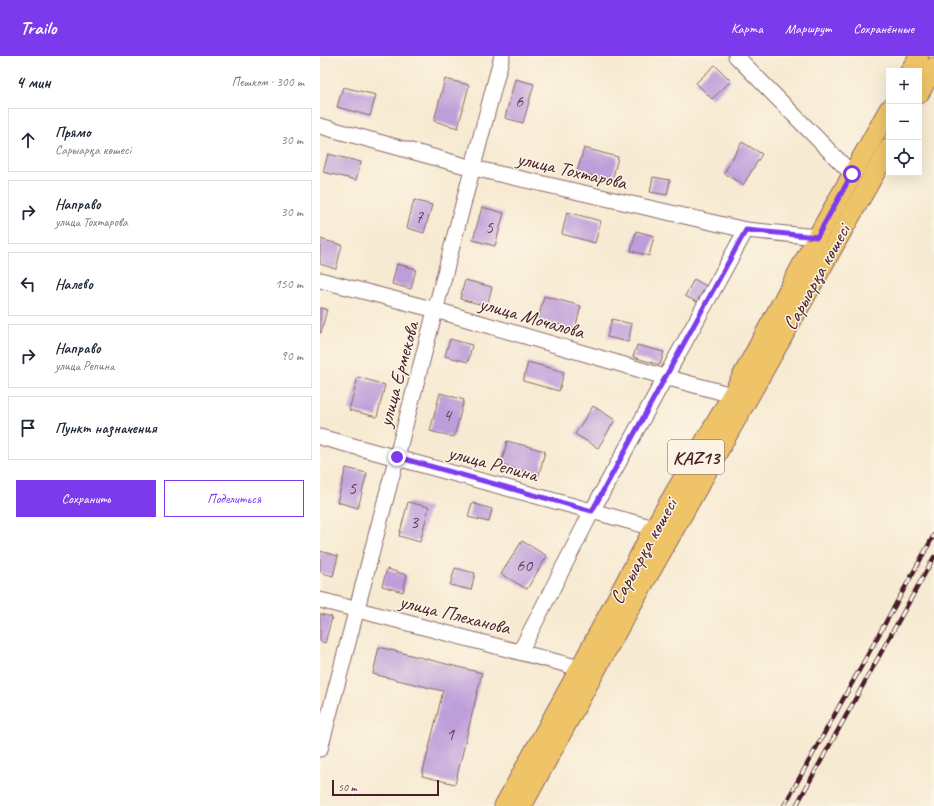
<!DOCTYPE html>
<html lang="ru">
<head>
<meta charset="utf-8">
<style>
  :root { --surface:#fff; --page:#f6f6f7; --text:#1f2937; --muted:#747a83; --line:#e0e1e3; --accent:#7c3aed }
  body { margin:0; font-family:Caveat,sans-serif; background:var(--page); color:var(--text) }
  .controls { position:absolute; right:12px; top:12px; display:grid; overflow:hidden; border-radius:0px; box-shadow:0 4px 16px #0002 }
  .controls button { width:36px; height:36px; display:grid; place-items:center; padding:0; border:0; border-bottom:1px solid var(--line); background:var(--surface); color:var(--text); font:20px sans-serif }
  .scale { position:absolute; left:12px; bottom:10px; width:107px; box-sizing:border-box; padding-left:4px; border:2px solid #4a1f2b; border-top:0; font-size:11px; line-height:14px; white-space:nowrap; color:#4a1f2b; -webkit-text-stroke:3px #fcf5e5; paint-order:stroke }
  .stop { position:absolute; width:12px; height:12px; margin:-9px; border:3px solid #7c3aed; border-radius:50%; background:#fff }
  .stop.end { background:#7c3aed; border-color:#fff; box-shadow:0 1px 4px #0008 }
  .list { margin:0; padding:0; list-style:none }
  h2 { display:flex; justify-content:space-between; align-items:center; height:52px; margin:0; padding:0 16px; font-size:17px }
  h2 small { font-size:13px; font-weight:400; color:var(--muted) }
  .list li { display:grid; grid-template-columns:26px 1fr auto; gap:12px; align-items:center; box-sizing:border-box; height:64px; margin:0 8px 8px; padding:0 8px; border:1px solid var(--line); border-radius:0px }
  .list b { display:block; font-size:15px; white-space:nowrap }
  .list p { margin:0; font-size:13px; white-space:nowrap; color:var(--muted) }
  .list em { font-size:13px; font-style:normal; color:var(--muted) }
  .actions { display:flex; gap:8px; padding:12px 16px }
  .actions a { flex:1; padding:9px 0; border:1px solid var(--accent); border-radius:0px; text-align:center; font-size:14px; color:var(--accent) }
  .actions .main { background:var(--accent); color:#fff }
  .icon { flex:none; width:22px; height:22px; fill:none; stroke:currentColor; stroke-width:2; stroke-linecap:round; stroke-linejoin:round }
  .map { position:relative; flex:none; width:614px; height:750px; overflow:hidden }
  header { display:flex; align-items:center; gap:24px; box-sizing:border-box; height:56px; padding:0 20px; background:var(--accent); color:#fff }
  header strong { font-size:19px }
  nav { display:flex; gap:22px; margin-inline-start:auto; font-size:14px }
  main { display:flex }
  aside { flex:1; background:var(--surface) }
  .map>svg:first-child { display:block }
  .building { fill:#be9eda }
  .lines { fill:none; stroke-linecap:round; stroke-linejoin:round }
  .minor-casing { stroke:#876665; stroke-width:17 }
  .major-casing { stroke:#876665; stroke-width:21 }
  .minor { stroke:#fff; stroke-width:15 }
  .major { stroke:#efc469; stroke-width:19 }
  .rail-casing { stroke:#4a1f2b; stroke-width:4.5 }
  .rail { stroke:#fcf5e5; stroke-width:3; stroke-dasharray:9; stroke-linecap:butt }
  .route { stroke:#7c3aed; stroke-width:5 }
  .labels { text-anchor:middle; stroke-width:3; stroke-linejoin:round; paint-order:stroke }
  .number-label { font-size:18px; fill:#673f57 }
  .shield { fill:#fcf5e5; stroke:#7f5f63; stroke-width:1 }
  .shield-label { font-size:19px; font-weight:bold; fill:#4a1f2b }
  .street-label { font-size:20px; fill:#4a1f2b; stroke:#fcf5e5 }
</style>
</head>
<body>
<header>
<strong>Trailo</strong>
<nav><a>Карта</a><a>Маршрут</a><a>Сохранённые</a></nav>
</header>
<main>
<aside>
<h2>4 мин<small>Пешком · 300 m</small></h2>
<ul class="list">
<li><svg class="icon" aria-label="ahead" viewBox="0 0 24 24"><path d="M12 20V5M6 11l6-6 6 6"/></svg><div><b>Прямо</b><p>Сарыарқа көшесі</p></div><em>30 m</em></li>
<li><svg class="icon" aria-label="right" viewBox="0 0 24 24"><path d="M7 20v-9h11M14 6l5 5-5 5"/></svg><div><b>Направо</b><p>улица Тохтарова</p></div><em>30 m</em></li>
<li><svg class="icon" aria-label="left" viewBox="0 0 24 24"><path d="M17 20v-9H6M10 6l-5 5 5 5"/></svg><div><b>Налево</b></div><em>150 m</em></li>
<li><svg class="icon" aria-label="right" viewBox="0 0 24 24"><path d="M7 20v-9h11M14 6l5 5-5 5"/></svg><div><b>Направо</b><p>улица Репина</p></div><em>90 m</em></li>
<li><svg class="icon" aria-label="arrive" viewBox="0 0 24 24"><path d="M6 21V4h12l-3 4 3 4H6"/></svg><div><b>Пункт назначения</b></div></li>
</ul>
<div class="actions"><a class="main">Сохранить</a><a>Поделиться</a></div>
</aside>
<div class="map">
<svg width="614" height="750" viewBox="0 0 614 750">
  <rect width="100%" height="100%" fill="#fcf5e5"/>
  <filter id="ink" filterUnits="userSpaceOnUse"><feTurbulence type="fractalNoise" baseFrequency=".025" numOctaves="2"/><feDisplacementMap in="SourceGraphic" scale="8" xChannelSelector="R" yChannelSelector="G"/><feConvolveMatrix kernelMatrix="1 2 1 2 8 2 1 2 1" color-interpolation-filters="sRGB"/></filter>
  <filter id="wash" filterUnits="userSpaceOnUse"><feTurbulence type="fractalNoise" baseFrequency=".012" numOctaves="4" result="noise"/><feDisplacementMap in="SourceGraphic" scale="16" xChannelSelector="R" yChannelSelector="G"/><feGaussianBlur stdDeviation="0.9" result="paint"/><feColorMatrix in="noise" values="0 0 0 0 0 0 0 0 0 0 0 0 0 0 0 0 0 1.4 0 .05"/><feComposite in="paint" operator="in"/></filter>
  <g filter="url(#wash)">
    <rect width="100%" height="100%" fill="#f7ead2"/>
    <g id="blocks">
      <!-- building -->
      <g class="building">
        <path d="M395 9 411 25 392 43 376 27Z"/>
        <path d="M125 23 149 29 138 72 114 65Z"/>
        <path d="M195 23 214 28 203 67 185 62Z"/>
        <path d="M23 31 56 39 50 60 17 51Z"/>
        <path d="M422 86 442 98 423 129 404 117Z"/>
        <path d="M264 92 298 101 292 125 257 116Z"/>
        <path d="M8 98 41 106 36 124 3 116Z"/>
        <path d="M333 121 350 124 347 139 330 136Z"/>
        <path d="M94 144 112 149 104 177 87 172Z"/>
        <path d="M162 151 184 157 175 190 153 184Z"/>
        <path d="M247 156 281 165 275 187 242 178Z"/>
        <path d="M316 175 334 180 329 200 311 195Z"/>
        <path d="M0 183 22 189 16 213 0 208Z"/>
        <path d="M77 208 96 213 91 233 72 228Z"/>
        <path d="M374 223 386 230 377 246 365 240Z"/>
        <path d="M145 224 172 231 167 250 140 243Z"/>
        <path d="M224 240 261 250 255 273 218 263Z"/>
        <path d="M0 252 7 253 1 277H0Z"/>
        <path d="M292 263 312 268 308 286 287 281Z"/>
        <path d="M130 283 152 289 148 306 125 300Z"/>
        <path d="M317 289 344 296 340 309 313 301Z"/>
        <path d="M208 306 244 316 239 335 203 325Z"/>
        <path d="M38 321 65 329 57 361 29 354Z"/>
        <path d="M120 337 144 344 134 381 110 375Z"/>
        <path d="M273 350 295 364 278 392 255 378Z"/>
        <path d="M187 385 225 395 219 419 181 409Z"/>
        <path d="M26 412 47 417 38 452 17 446Z"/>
        <path d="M88 446 109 451 100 486 79 480Z"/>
        <path d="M152 447 172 453 169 466 148 461Z"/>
        <path d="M202 485 227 500 207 533 181 518Z"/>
        <path d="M0 495 18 500 13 520 0 516Z"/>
        <path d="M135 512 155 517 151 534 130 529Z"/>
        <path d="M67 513 87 519 83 536 62 530Z"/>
        <path d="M0 558 12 561 5 587 0 585Z"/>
        <path d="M59 591 162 617 135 728 102 720 123 635 53 618Z"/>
      </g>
    </g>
  </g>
  <g filter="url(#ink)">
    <use href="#blocks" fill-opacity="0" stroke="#876665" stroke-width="1"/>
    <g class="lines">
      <defs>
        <g id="minor">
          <path d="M416 0 532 118"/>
          <path d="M0 70 153 112 426 174 497 181"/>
          <path d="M0 224 116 254 345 321 412 339"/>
          <path d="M0 381 334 472"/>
          <path d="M0 544 260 612"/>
          <path d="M200 596 272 455 426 174"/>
          <path d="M0 693 182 0"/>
        </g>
        <g id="major">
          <path d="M590 15 599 0"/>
          <path d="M599 38 614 11"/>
          <path d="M184 750 260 612 334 472 412 339 497 181 569 53"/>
          <path d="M202 750 297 575 569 92"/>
        </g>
      </defs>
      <!-- minor casing -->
      <use href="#minor" class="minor-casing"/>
      <!-- major casing -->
      <use href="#major" class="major-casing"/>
      <!-- minor -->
      <use href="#minor" class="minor"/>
      <!-- major -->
      <use href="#major" class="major"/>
      <defs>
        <g id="rail">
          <path d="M464 750 614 479"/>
          <path d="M476 750 614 501"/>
        </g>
      </defs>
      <!-- rail casing -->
      <use href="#rail" class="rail-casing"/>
      <!-- rail -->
      <use href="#rail" class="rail"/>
    </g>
  </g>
  <g class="lines" filter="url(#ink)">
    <!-- route -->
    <path class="route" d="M77 401 272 455 426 174 497 181 532 118"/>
  </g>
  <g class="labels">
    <!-- number labels -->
    <g class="number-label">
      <text x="199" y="51">6</text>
      <text x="99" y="167">7</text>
      <text x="169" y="177">5</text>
      <text x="127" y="365">4</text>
      <text x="32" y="438">5</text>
      <text x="94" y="472">3</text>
      <text x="204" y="515">60</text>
      <text x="130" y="684">1</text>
    </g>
    <!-- shield labels -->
    <rect class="shield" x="348" y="384" width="56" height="34" rx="3"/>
    <g class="shield-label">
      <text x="376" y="408">KAZ13</text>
    </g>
    <!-- street labels -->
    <g class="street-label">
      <text transform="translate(252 114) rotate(13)" y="7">улица Тохтарова</text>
      <text transform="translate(496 221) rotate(-61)" y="7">Сарыарқа көшесі</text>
      <text transform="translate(212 261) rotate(16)" y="7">улица Мочалова</text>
      <text transform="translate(78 318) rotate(-75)" y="7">улица Ермекова</text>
      <text transform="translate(173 407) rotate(15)" y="7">улица Репина</text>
      <text transform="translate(323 495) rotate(-61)" y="7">Сарыарқа көшесі</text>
      <text transform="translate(135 558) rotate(14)" y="7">улица Плеханова</text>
    </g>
  </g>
</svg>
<div class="controls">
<button>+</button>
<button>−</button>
<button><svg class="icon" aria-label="locate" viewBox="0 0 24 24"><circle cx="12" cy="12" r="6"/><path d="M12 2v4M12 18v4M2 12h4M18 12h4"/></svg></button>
</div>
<div class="scale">50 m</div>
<div class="stop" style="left:532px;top:118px"></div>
<div class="stop end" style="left:77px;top:401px"></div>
</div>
</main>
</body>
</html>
